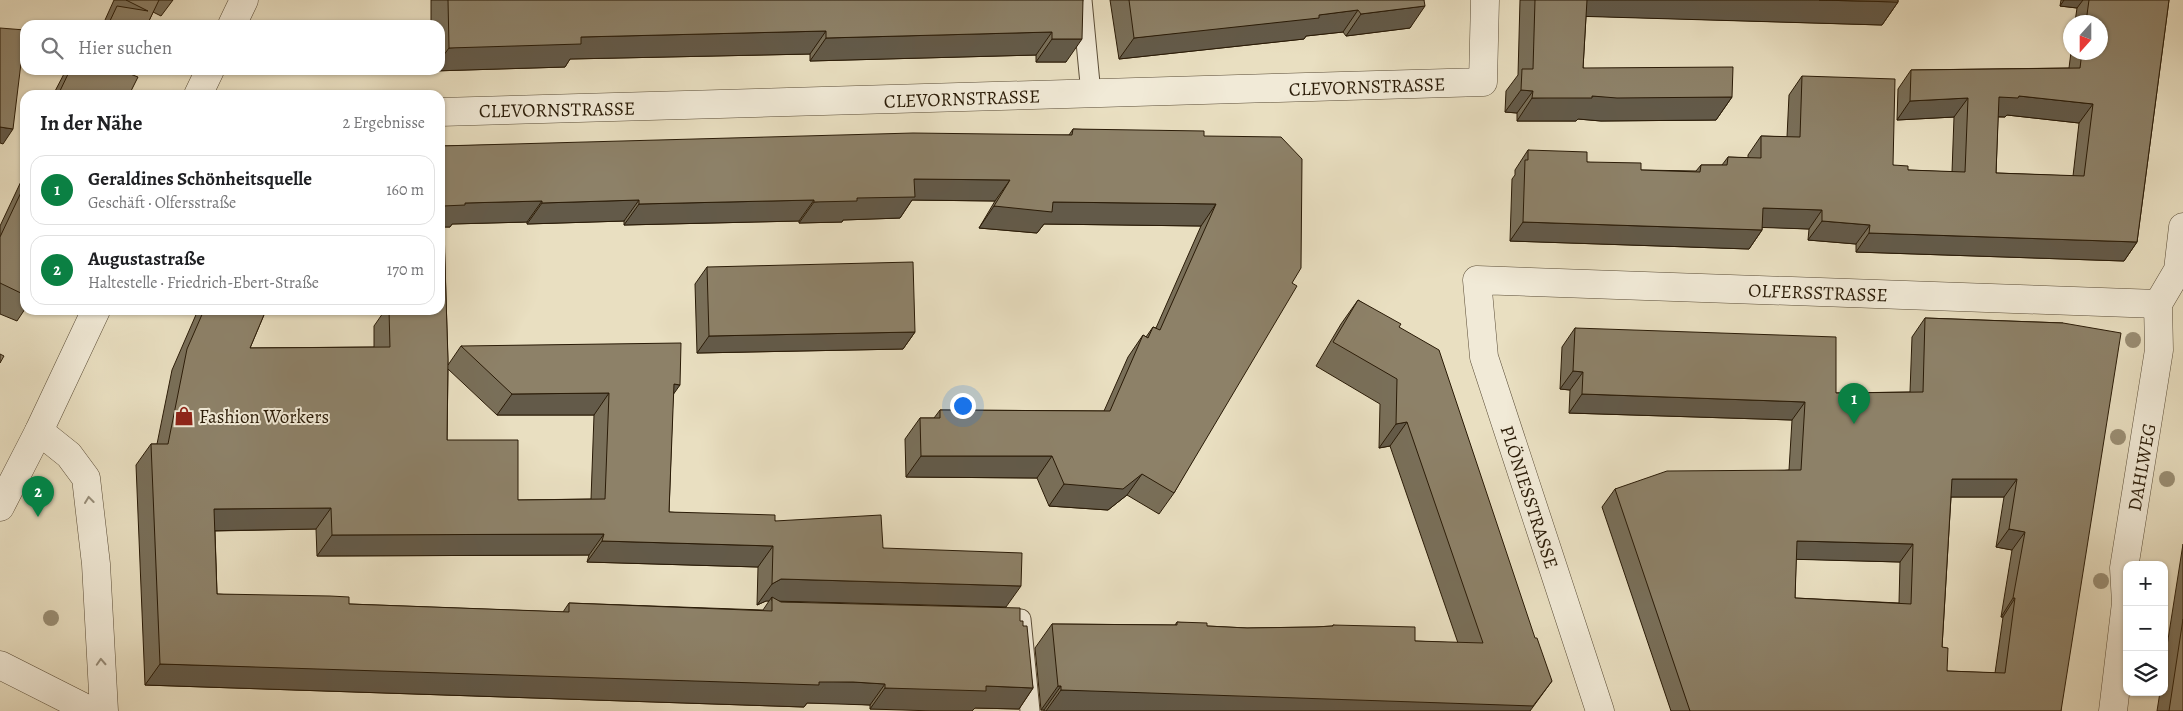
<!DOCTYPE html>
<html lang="de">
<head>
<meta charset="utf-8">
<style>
  :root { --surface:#fff; --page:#f2f2f2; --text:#202124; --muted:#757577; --line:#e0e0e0; --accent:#0b8043 }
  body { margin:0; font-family:Alegreya,serif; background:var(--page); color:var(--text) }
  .controls { position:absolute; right:15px; bottom:15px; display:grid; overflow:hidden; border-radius:10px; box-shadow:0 1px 4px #0004 }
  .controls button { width:45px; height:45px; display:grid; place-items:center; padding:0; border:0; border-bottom:1px solid var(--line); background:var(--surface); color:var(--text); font:25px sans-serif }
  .compass { position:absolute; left:2063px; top:15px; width:45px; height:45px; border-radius:50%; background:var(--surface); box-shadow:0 1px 4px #0004; rotate:201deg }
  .you { position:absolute; left:962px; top:405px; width:18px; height:18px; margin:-12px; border:4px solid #fff; border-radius:50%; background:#1a73e8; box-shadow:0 0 0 8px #1a73e833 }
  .badge { display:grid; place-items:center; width:32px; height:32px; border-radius:50%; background:var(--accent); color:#fff; font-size:16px; font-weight:700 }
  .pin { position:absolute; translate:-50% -41px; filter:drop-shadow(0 1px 2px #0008) }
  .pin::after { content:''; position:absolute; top:26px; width:18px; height:15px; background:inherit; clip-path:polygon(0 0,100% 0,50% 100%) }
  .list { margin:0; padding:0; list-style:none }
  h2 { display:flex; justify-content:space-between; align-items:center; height:65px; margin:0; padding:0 20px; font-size:21px }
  h2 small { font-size:16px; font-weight:400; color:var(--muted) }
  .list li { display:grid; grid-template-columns:32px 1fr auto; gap:15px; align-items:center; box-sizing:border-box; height:70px; margin:0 10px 10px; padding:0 10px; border:1px solid var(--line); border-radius:15px }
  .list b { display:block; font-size:19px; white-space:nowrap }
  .list p { margin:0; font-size:16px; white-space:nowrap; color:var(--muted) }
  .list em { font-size:16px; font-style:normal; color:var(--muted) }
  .icon { flex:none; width:28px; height:28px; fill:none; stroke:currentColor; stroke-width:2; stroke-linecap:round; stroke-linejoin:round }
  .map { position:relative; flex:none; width:2183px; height:711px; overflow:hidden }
  .search { position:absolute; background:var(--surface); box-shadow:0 1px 4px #0004; left:20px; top:20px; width:425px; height:55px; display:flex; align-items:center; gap:12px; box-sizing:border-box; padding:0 18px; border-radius:15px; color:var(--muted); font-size:19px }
  .panel { position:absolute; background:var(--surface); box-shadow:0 1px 4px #0004; left:20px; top:90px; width:425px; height:225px; border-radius:15px }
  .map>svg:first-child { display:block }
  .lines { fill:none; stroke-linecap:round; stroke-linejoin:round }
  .service-casing { stroke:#5a4c36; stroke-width:21 }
  .minor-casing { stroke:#5a4c36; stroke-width:29 }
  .tertiary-casing { stroke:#5a4c36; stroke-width:29 }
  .service { stroke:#f1ead7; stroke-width:19 }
  .minor { stroke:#f1ead7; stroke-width:28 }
  .tertiary { stroke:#f1ead7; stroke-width:28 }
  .tree { fill:#9a8e74 }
  .wall { fill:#796f59; stroke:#2a1b07; fill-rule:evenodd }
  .shaded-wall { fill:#635a49; stroke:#2a1b07 }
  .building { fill:#8d8168; stroke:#2a1b07; fill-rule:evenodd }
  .oneway { stroke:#978d79 }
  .labels { text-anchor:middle; stroke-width:4; stroke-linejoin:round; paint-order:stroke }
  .street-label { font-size:19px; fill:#2a1b07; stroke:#f1ead7 }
  .poi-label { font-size:19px; fill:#2a1b07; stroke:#f1ead7; text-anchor:start }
</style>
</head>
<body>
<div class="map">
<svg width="2183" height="711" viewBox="0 0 2183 711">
  <rect width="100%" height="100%" fill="#e9dfc1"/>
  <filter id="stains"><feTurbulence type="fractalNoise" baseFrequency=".004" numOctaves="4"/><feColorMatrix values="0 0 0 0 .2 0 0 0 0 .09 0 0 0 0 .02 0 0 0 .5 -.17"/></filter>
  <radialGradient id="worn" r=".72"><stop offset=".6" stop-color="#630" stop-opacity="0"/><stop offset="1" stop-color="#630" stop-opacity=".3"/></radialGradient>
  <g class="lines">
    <defs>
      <g id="service">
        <path d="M1082 0 1091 94"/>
        <path d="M995 619H1021L1030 711"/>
      </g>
      <g id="minor">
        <path d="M440 112 1483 82 1485 0"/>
        <path d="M39 431 69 455 86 478 96 564 104 711"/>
        <path d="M0 665 91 711"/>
        <path d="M1600 711 1484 357 1477 280 2158 304"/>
        <path d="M2113 711 2126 603 2124 568 2159 350 2158 304 2178 270 2183 227"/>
      </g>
      <g id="tertiary">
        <path d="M232 25 244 0"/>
        <path d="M198 95 210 70"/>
        <path d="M0 507 39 431 96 310"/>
      </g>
    </defs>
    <!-- service casing -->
    <use href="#service" class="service-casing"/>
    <!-- minor casing -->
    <use href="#minor" class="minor-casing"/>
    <!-- tertiary casing -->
    <use href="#tertiary" class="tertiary-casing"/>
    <!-- service -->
    <use href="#service" class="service"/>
    <!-- minor -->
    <use href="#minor" class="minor"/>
    <!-- tertiary -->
    <use href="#tertiary" class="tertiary"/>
  </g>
  <!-- trees -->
  <g class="tree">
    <circle cx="2133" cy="340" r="8"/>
    <circle cx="2118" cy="437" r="8"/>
    <circle cx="2167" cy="479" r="8"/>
    <circle cx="2101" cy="581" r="8"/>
    <circle cx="51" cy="618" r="8"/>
  </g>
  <!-- wall -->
  <g class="wall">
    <path d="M114 0H173L161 16 153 12 147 25H104L106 21 105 20Z"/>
    <path d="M431 0H1083L1066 62H1036V55L810 61V54L570 59 565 67 433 71 440 70V25H431Z"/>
    <path d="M1110 0H1424L1410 28 1346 36 1343 32 1306 36 1304 39 1119 59Z"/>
    <path d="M1520 0H1898V2L1882 25 1586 16 1583 68 1732 97 1716 120 1601 121 1578 119 1576 121H1517V113L1505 112 1506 91 1518 75Z"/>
    <path d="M2061 0H2169L2137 242 2124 261 1856 252V244L1808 240 1809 229 1762 227V230L1749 249 1510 241 1512 179 1515 175V170L1528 150 1587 162 1641 170 1696 171 1701 165H1722L1728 157 1748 158V155L1761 136 1787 137 1789 95 1802 76 1893 165 1908 170 1952 172 1954 117 1897 120 1898 89 1911 70 2069 68 2071 52H2100V22H2075L2077 8 2060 6ZM2007 115 2079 123 2073 176 1996 173 1998 117H2005Z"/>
    <path d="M66 70H126L125 72 129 95H53Z"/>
    <path d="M1073 129 1204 136 1292 283 1174 493 1159 514 1127 495 1108 510 1049 506 1037 478 906 477 905 439 920 418H934L940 410 1104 411 1128 357 1143 335 1146 337 1153 327 1156 328 1201 226 1044 224 1037 233 979 228 995 201 912 200 900 218 843 220 842 222 799 223V221L624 225V221L527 224V222L452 224 450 227H444L448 365 461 346 673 394 669 512 775 521 883 548 1006 607 779 601 781 602 1020 621 1023 626 1033 688 1019 709 975 708 870 709V705L838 703H807L804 707 145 685 136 465 151 444H157L172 370 198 310H266L250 348 374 347V326L385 310H440V146L1069 135ZM448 369 497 415H594L591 499 518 500 447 440ZM316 529 317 556 589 555 587 562 758 567 757 605 766 601H769L763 610 569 603 563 612 349 604 217 594 215 531Z"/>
    <path d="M25 173V309L17 321 0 314V226Z"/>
    <path d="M707 267 915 332 903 349 697 353 695 284Z"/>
    <path d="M1358 300 1399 327 1530 711H1044V710H1041L1035 648 1052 624 1175 625 1177 622 1207 626 1247 628 1315 627 1332 626 1333 625 1415 641 1458 643 1390 446 1379 448 1380 404 1316 366 1341 324Z"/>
    <path d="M1925 318 2063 323 2061 711H1671L1602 507 1615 489 1789 470 1792 420 1569 413 1570 390 1560 389 1562 347 1575 328 1836 393 1910 392 1912 337ZM1951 497H2004L1996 547 2012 550 2001 617H2003L1995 673 1947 671 1942 647ZM1796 559 1900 562 1899 603 1795 598Z"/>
    <path d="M2183 544V711H2157L2160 692H2164V665Z"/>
  </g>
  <!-- shaded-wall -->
  <g class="shaded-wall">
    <path d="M1582 0H1819L1898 2 1882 25 1571 16Z"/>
    <path d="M2064 0H2083L2077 8 2060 6Z"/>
    <path d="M1425 6 1410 28 1346 36 1361 14Z"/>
    <path d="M1358 10 1343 32 1306 36 1304 39 1119 59 1134 38Z"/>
    <path d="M826 31 810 54 570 59 565 67 433 71 440 70V60L449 48 581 37Z"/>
    <path d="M1052 32 1036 55 810 61 826 38Z"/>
    <path d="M1052 39H1082L1066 62H1036Z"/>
    <path d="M1521 90 1533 91 1517 113 1505 112Z"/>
    <path d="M1592 96 1732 97 1716 120 1601 121 1578 119 1576 121H1517L1532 98Z"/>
    <path d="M2019 96 2093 104 2079 123 2007 115 2005 117 1986 116 1999 97Z"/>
    <path d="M1968 98 1954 117 1897 120 1910 101Z"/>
    <path d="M0 127 13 129 3 144 0 143Z"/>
    <path d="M914 179 1010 180 995 201 912 200 900 218 843 220 842 222 799 223 814 202 857 198Z"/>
    <path d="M639 200 624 221 527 224 542 203Z"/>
    <path d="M814 200 799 221 624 225 639 204Z"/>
    <path d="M542 201 527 222 452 224 450 227H440L443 206 465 203Z"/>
    <path d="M1053 202 1216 204 1201 226 1044 224 1037 233 979 228 994 206Z"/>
    <path d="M1763 208 1822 210 1809 229 1749 227Z"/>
    <path d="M1822 221 1870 225 1856 244 1808 240Z"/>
    <path d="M1523 222 1762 230 1749 249 1510 241Z"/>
    <path d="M1869 233 2137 242 2124 261 1856 252Z"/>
    <path d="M915 332 903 349 697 353 709 336Z"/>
    <path d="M1573 371 1583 372 1570 390 1560 389Z"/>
    <path d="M674 384 680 385 665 406Z"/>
    <path d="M609 393 594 415H497L512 394Z"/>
    <path d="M1582 394 1805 402 1792 420 1569 413Z"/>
    <path d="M1407 422 1390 446 1379 448 1396 424Z"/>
    <path d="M921 456H1052L1037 478 906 477Z"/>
    <path d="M1142 474 1127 495 1108 510 1049 506 1064 484Z"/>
    <path d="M1952 479H2017L2004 497H1939Z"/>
    <path d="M331 508 316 529 199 531 214 509Z"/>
    <path d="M2009 529 2025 532 2012 550 1996 547Z"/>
    <path d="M604 534 589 555 317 556 332 535Z"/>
    <path d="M602 541 773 546 758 567 587 562Z"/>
    <path d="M1797 541 1913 544 1900 562 1784 559Z"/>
    <path d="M781 579 1021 586 1006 607 772 601V597L769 601H766L757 605 772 584Z"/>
    <path d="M2013 598H2015L2003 617H2001Z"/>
    <path d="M160 664 853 682 885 684 870 705 807 703 804 707 145 685Z"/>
    <path d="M1552 681 1530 711H1046L1061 690Z"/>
    <path d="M986 686 1033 688 1019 709 975 708 972 711H935L870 709 885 688Z"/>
    <path d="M1058 686H1061L1044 710H1041Z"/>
  </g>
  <!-- building -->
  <g class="building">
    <path d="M126 0H159L147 25H108L117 6 148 11Z"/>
    <path d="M448 0H1083L1082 39H1052V32L826 38V31L581 37V44L449 48Z"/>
    <path d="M1129 0H1424L1425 6 1361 14 1358 10 1319 15V18L1134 38Z"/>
    <path d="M1535 0H1587L1583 68 1733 67 1732 97 1617 98 1592 96V98H1532L1533 91 1521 90 1522 69H1533Z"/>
    <path d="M1819 0H1898V2Z"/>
    <path d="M2089 0H2169L2137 242 1869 233 1870 225 1822 221V210L1763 208 1762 230 1523 222 1525 160H1528V150L1587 152V162L1641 163V170L1700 172 1701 165H1727L1728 157 1761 158V136L1800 137 1802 76 1895 79 1893 165 1908 166V170L1965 172 1968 98 1910 101 1911 70 2080 68 2082 52H2100V22H2086ZM2019 96 2093 104 2084 176 1996 173 1999 97 2018 98Z"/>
    <path d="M0 28 25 30 13 129 0 127Z"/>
    <path d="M70 70H126L125 72 138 77 129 95H58Z"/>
    <path d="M1073 129 1204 131V136L1281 137 1302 159 1301 268 1292 283 1297 286 1174 493 1142 474 1123 489 1064 484 1052 456H921L920 418H940V410L1110 411 1143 335 1148 338 1153 327 1160 330 1216 204 1053 202 1052 212 994 206 1010 180 914 179 915 197 857 198V201L814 202V200L639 204V200L542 203V201L465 203V205L443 206 448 359 447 440H518V500L605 499 609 393 512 394 461 346 681 343 680 385 674 384 669 512 775 515V521L881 515 883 548 1022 553 1021 586 781 579 772 584 773 546 602 541 604 534 332 535 331 508 214 509 217 594 330 596 349 597V604L569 612V603L772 611V597L781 602 1020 608V621H1023V626H1027L1033 688 986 686V691L885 688V684L853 682H819V685L160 664 151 444H168L187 349 204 310H266L250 348 390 347 389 310H440V146L913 133 1072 135Z"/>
    <path d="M25 184V295L0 283V237Z"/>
    <path d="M913 262 915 332 709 336 707 267Z"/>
    <path d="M1358 300 1401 324 1399 327 1439 350 1535 638H1537L1552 681 1533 706 1061 690V686H1058L1052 624 1177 625V622L1207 623V626L1247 628 1315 627 1333 626V625L1415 627V641L1483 643 1407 422 1396 424 1397 379 1333 342Z"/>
    <path d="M1925 318 2063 323 2121 333 2061 711H1690L1615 489 1667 471 1801 470 1805 402 1582 394 1583 372 1573 371 1575 328 1836 337V393L1923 392ZM1952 479H2017L2009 529 2025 532 2013 598H2015L2005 673 1947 671 1948 648 1942 647ZM1797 541 1913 544 1911 604 1795 598Z"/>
    <path d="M0 354 4 356 0 363Z"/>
    <path d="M2183 619V711H2169Z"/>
  </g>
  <!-- one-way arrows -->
  <defs><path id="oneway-chevron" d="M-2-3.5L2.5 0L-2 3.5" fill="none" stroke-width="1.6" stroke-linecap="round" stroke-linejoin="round" transform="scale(1.25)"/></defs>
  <g class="oneway">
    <use href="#oneway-chevron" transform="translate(89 500) rotate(-97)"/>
    <use href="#oneway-chevron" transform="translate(101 662) rotate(-93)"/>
  </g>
  <!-- icons -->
  <defs>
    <symbol id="shop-bare" viewBox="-9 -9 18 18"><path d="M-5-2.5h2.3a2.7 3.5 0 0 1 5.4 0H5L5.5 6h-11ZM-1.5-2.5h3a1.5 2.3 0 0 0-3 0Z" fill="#8f2418" stroke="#f1ead7" stroke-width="2.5" paint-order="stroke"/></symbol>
  </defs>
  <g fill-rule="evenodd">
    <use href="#shop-bare" x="170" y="402" width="28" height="28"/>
  </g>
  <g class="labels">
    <!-- street labels -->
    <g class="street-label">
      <text transform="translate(1367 86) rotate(-2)" y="7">CLEVORNSTRASSE</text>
      <text transform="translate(962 98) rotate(-2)" y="7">CLEVORNSTRASSE</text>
      <text transform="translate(557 109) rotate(-1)" y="7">CLEVORNSTRASSE</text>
      <text transform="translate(1818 292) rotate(2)" y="7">OLFERSSTRASSE</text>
      <text transform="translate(2141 467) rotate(-80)" y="7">DAHLWEG</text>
      <text transform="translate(1530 497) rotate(72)" y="7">PLÖNIESSTRASSE</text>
    </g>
    <!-- poi labels -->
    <g class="poi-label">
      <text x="199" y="423">Fashion Workers</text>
    </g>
  </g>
  <rect width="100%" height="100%" filter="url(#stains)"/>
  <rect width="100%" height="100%" fill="url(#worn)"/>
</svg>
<div class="controls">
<button>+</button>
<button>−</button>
<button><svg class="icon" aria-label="layers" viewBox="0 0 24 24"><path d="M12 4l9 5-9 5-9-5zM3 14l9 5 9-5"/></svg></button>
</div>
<svg class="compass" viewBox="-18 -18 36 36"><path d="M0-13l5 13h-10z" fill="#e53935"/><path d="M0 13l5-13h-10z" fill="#757577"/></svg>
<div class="you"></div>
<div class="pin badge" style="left:1854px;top:424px">1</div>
<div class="pin badge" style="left:38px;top:517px">2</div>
<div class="search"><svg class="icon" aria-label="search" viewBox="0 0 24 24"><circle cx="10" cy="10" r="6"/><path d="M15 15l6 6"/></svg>Hier suchen</div>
<section class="panel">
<h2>In der Nähe<small>2 Ergebnisse</small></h2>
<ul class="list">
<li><span class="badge">1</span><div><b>Geraldines Schönheitsquelle</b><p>Geschäft · Olfersstraße</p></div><em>160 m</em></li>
<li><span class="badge">2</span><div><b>Augustastraße</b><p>Haltestelle · Friedrich-Ebert-Straße</p></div><em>170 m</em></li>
</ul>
</section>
</div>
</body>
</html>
